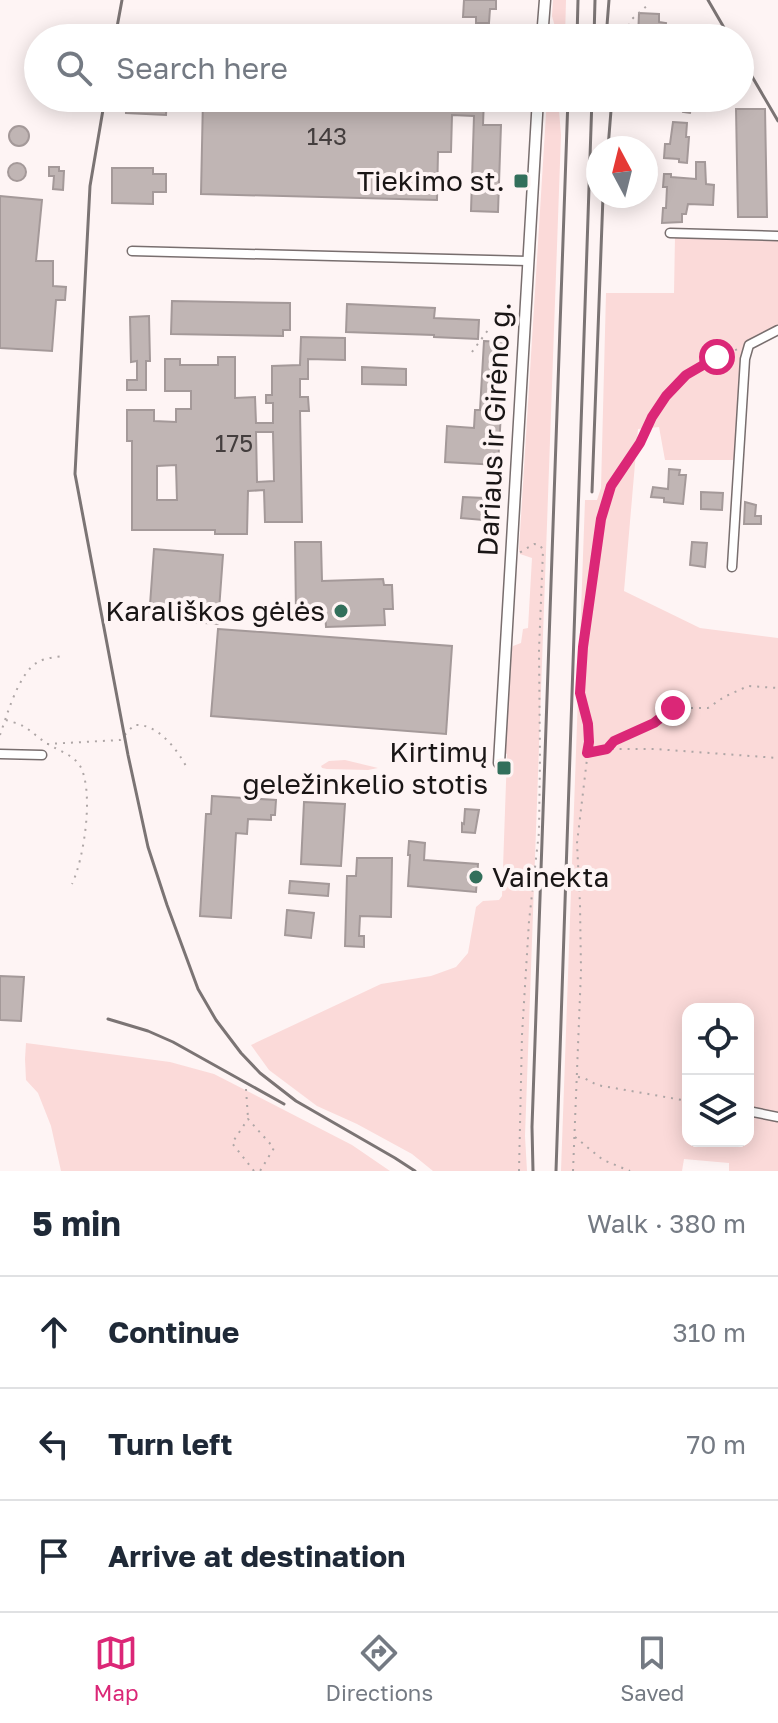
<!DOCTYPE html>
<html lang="en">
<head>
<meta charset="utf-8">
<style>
  :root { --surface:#fff; --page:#f6f6f7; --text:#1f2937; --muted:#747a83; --line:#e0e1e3; --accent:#db2777 }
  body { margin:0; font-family:"Golos Text",sans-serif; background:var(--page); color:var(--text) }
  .controls { position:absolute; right:24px; bottom:24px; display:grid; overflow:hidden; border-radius:16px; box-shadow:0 4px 20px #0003 }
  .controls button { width:72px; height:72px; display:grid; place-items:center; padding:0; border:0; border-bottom:2px solid var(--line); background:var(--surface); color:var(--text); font:40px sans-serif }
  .compass { position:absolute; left:586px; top:136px; width:72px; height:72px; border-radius:50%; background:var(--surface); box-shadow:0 4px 20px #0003; rotate:353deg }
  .stop { position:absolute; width:24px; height:24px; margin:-18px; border:6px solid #db2777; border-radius:50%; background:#fff }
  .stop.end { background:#db2777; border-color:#fff; box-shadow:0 2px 8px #0008 }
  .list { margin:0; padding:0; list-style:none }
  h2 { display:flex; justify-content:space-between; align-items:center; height:104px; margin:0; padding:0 32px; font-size:34px }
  h2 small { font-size:26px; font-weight:400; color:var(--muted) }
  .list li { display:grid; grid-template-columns:52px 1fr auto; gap:24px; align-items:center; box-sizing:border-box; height:112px; padding:0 32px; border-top:2px solid var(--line) }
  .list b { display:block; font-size:30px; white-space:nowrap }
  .list em { font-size:26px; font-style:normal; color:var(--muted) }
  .icon { flex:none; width:44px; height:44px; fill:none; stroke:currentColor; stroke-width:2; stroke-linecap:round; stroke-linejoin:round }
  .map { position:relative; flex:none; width:778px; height:1171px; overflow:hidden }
  .search { position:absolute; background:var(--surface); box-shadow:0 4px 20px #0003; left:24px; right:24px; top:24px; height:88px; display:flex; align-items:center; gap:20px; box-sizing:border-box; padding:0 28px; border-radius:44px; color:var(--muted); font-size:30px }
  .sheet { height:440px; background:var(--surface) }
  nav { display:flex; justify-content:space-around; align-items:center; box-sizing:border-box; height:112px; border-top:2px solid var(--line); background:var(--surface); font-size:22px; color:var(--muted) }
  nav a { display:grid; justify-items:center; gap:4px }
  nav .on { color:var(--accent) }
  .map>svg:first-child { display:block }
  .green { fill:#fbdad9; fill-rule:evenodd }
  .building { fill:#c0b5b4; stroke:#a49999; stroke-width:2; fill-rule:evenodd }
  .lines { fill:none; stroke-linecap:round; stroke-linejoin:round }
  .minor-casing { stroke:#786e6e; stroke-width:11 }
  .tertiary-casing { stroke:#786e6e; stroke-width:13 }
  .path { stroke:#aea6a6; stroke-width:2; stroke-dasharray:2 6; stroke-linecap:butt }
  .minor { stroke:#fff; stroke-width:8 }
  .tertiary { stroke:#fff; stroke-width:10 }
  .rail { stroke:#7b7474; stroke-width:3 }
  .route { stroke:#db2777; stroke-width:10 }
  .poi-dot { fill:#326f5b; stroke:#fef4f4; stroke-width:3 }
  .labels { text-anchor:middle; stroke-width:8; stroke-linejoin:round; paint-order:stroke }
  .number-label { font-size:24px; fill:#443e3e }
  .poi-label { font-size:28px; fill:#1a1616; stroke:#fef4f4; text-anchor:end }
  .street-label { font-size:28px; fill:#1a1616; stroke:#fef4f4 }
</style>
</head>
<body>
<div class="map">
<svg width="778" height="1171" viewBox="0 0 778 1171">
  <rect width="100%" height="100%" fill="#fef4f4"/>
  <!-- green -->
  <g class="green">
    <path d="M553 0H566L565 38H558L552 16Z"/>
    <path d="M547 98H558L561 135 525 1136 527 1171H433L412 1154 357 1124 317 1106 269 1070 251 1045 381 984 431 976 456 967 468 953 476 907 483 901 499 900 502 896 507 754 505 753 511 652 513 646 521 643 523 629 528 628 532 558 520 554 519 549Z"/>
    <path d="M675 236 778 240V334L741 353 735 460H665L659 427 638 429 624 591 700 628 778 638V1171H729V1163L684 1159 682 1171H561L585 500H597L601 488 606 293H674ZM688 1009H748V1141H688Z"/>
    <path d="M345 760 378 768 368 770 327 769 322 768 321 766 329 761Z"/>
    <path d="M26 1043 170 1062 214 1074 352 1145 390 1171H61L51 1126 38 1093 26 1080 25 1059Z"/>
  </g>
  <!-- building -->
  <g class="building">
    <path d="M464 0H496V9H490L489 23H476V17H463Z"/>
    <path d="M639 13 659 14V22L666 23 665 33 663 32V38H638Z"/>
    <path d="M126 98H167L166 115 126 113Z"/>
    <path d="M203 98H484L483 125H501L498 212 471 211 474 116 452 115 451 152H438L437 200 201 194Z"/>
    <path d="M684 98H703L702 109 691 108 690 113 683 112Z"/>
    <path d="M736 109H765L767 217H738Z"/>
    <path d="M673 122 687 123 686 137H689L687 163 679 162V159L664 158 665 144H670Z"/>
    <circle cx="19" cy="136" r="10"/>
    <path d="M696 162H705L706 184 714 185 713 205 688 204 686 214H682V222L662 223 663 208H666L667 187H663L664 174H671V177L696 179Z"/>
    <circle cx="17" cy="172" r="9"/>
    <path d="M49 167H59V171H64L63 190 53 189 54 176H49Z"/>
    <path d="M112 168H153V174H166V192H153V204L112 203Z"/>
    <path d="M0 196 42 200 36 261H53V286L66 287 65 300H56L52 351 0 348Z"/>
    <path d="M172 301 290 303V330H283V336L171 334Z"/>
    <path d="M347 304 435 308 434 318 479 320 478 339 434 337V335L346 332Z"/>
    <path d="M149 316 150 361H146V390H127V380H137V361L131 362 130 317Z"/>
    <path d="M301 337 345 338V360L308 359V379H300V397H308L309 411H300L302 522H265L264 490 248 491 247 534H215V530H132V441H127V410H154V421L176 422V409H191V391H165V359H180V365H218V357H235V398L255 397 256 423H273V403H266V395H272V366L300 365ZM256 432H273L274 481 257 482ZM176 465 177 500H157V466Z"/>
    <path d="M484 341 502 342 497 411 501 412 498 465 445 462 447 426 474 428 475 410H480Z"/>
    <path d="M362 367 406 369V385L362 384Z"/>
    <path d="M669 469 680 470 679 475H686L683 504 664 502V498L651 497 653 487 668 489Z"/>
    <path d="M701 492 723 493 722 510 701 509Z"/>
    <path d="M463 497 484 498 483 520 461 518Z"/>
    <path d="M745 502 756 505 755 516H761V524H744Z"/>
    <path d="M295 542H321L322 581 383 579 384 585H392L393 609H384L385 625 326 627 325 611 296 612Z"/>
    <path d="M692 542 707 543 705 567 690 565Z"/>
    <path d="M154 549 223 555 218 624 149 619Z"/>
    <path d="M218 629 452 646 446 734 211 716Z"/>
    <path d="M212 796 276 800 275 815H271V820L248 819 247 834 236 833 231 918 200 916 206 814H211Z"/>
    <path d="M304 802 345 804 341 866 301 864Z"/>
    <path d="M465 809 479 810 475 833 462 832V823L464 824Z"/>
    <path d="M409 841 425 843 424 860 478 864 476 892 408 886 410 855H408Z"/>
    <path d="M357 858H392L391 917 360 916 359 936H364V947L345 946 347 876H356Z"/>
    <path d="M290 881 329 884 328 896 289 893Z"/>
    <path d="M287 910 314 913 311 938 285 935Z"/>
    <path d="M0 976 24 977 21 1021 0 1020Z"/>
  </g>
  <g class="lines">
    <defs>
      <g id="minor">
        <path d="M670 233 778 236"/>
        <path d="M132 251 528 261"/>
        <path d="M732 567 745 359 749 345 778 330"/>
        <path d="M0 754 42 755"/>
        <path d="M748 1111 778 1117"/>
      </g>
      <g id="tertiary">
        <path d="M542 38 545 0"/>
        <path d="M499 763 538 98"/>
      </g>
    </defs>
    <!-- minor casing -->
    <use href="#minor" class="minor-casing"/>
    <!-- tertiary casing -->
    <use href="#tertiary" class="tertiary-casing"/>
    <!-- path -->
    <g class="path">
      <path d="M552 29 626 31 632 19 650 3"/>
      <path d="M472 352 488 330"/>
      <path d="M6 720C11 722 18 723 23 726 32 731 39 739 48 744 59 751 71 754 79 764 95 789 84 859 72 884"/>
      <path d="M0 735C7 715 19 672 38 662 45 658 56 657 63 656"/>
      <path d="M47 744 120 740 134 725C157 723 176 748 186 766"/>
      <path d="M607 748 614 741 654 723 673 708H708L724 697 748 686 778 688"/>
      <path d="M588 753 607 749H655L778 758"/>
      <path d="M578 1077 584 1078 597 1085 688 1101"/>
      <path d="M246 1089 248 1118"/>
      <path d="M575 1137 603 1160 630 1171"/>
      <path d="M254 1171 232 1143 248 1119 274 1148 260 1171"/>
      <path d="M519 1171 522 1035 529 921 539 832 540 758 539 650 543 550 540 545 534 544 519 553"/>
      <path d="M573 1171 581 971 580 904 577 843 589 742 588 724 580 693 588 602 601 519 611 486 622 466 640 443 652 417 666 396 686 375 717 357 738 349"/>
    </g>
    <!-- minor -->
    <use href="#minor" class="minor"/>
    <!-- tertiary -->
    <use href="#tertiary" class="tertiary"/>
    <!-- rail -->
    <g class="rail">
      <path d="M708 0 730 38"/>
      <path d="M115 38 122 0"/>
      <path d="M577 38 578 0"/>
      <path d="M594 38 595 0"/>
      <path d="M606 38 609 0"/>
      <path d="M740 56 778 121"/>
      <path d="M105 98 90 186 75 474 128 755 148 847 167 905 198 989 216 1020 241 1053 260 1073 296 1101 395 1158 415 1171"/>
      <path d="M608 148 612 98"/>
      <path d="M592 492 603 196"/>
      <path d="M108 1019 148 1031 173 1042 284 1104"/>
      <path d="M533 1171 532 1127 568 98"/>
      <path d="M556 1171 592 98"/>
    </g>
  </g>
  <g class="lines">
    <!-- route -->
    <path class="route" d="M673 708 654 723 614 741 607 749 587 753 589 742 588 724 580 693 583 647 601 519 611 486 640 443 652 417 666 396 686 375 717 357"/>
  </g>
  <!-- markers -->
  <g class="poi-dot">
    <rect x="513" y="173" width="16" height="16" rx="4"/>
    <circle cx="341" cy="611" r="8"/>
    <rect x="496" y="760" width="16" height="16" rx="4"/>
    <circle cx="476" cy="877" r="8"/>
  </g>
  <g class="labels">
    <!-- number labels -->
    <g class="number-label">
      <text x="327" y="145">143</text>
      <text x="234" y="452">175</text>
    </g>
    <!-- poi labels -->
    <g class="poi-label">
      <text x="505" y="191">Tiekimo st.</text>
      <text x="325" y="621">Karališkos gėlės</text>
      <text x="488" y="762">Kirtimų<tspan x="488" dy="32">geležinkelio stotis</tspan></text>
      <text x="492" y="887" text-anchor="start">Vainekta</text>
    </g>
    <!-- street labels -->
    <g class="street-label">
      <text transform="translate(494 429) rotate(-87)" y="10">Dariaus ir Girėno g.</text>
    </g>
  </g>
</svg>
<div class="controls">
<button><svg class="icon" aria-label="locate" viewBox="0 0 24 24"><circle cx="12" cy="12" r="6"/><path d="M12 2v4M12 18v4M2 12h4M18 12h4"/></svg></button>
<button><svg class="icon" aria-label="layers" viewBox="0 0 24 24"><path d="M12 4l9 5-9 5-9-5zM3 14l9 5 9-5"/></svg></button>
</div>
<svg class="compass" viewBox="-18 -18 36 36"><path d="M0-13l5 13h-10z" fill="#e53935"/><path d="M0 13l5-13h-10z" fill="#747a83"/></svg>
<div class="stop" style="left:717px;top:357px"></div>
<div class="stop end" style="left:673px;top:708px"></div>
<div class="search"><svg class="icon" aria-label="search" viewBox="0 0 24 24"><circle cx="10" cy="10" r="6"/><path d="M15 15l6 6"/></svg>Search here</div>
</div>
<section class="sheet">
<h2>5 min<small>Walk · 380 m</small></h2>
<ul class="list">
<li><svg class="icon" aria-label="ahead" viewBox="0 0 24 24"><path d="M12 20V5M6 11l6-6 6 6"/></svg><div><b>Continue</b></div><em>310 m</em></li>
<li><svg class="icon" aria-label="left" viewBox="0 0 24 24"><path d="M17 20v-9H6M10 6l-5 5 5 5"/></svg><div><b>Turn left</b></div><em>70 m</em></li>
<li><svg class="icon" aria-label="arrive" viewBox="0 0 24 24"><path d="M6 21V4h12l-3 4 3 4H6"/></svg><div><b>Arrive at destination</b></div></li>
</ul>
</section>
<nav>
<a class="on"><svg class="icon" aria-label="map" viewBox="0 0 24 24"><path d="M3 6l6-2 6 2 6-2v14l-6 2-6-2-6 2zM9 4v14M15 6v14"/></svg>Map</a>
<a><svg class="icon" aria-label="directions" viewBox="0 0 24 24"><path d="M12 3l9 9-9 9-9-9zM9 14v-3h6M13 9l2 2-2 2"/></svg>Directions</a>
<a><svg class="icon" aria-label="saved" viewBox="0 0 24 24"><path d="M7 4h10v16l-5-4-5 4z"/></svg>Saved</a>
</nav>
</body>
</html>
